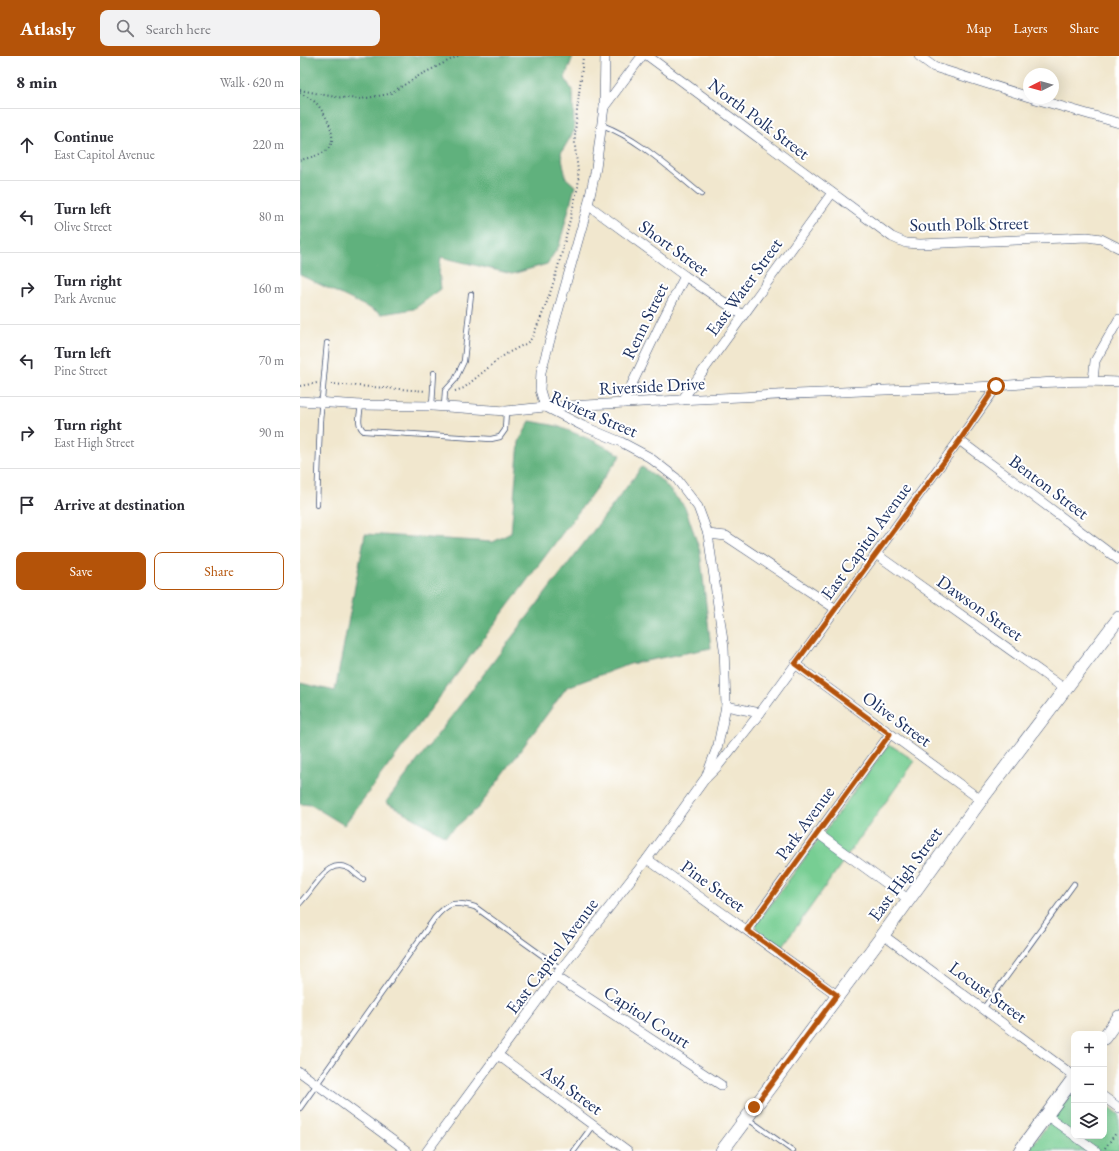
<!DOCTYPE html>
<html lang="en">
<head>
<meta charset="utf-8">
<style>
  :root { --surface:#fff; --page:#f2f2f3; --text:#2b2b33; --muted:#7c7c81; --line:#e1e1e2; --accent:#b45309 }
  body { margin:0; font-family:"EB Garamond",serif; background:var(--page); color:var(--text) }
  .controls { position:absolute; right:12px; bottom:12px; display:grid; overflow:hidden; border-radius:8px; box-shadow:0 4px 16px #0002 }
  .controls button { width:36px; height:36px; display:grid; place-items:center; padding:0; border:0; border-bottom:1px solid var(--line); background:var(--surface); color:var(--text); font:20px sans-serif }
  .compass { position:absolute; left:723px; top:12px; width:36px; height:36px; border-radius:50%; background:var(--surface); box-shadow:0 4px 16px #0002; rotate:264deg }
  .stop { position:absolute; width:12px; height:12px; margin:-9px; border:3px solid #b45309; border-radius:50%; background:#fff }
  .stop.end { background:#b45309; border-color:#fff; box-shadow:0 1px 4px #0008 }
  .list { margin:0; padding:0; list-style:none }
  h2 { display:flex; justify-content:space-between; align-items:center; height:52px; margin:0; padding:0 16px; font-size:17px }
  h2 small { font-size:13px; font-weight:400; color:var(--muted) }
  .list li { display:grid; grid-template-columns:26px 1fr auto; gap:12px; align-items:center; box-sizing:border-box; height:72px; padding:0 16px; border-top:1px solid var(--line) }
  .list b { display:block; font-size:15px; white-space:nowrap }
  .list p { margin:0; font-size:13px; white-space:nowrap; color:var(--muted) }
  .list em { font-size:13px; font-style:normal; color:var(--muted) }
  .actions { display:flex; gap:8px; padding:12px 16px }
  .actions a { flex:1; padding:9px 0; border:1px solid var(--accent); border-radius:8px; text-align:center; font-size:14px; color:var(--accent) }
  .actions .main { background:var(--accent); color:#fff }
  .icon { flex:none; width:22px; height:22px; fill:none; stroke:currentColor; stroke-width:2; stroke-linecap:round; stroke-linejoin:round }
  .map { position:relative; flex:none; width:819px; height:1095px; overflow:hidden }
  header { display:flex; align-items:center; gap:24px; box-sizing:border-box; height:56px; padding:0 20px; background:var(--accent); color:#fff }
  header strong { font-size:19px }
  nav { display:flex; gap:22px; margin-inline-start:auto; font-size:14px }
  .search { width:280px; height:36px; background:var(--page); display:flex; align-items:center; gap:10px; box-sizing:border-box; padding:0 14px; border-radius:8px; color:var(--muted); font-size:15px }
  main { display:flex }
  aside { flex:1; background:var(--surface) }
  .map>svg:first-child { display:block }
  .green { fill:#77ce93; stroke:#497e78 }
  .forest { fill:#61b17d; stroke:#3e706e }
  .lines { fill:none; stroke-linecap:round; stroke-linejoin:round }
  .lane-casing { stroke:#3b4b6f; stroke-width:6 }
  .street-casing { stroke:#3b4b6f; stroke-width:10 }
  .secondary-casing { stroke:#3b4b6f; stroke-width:14 }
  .path { stroke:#3b4b6f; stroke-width:2; stroke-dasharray:1 3; stroke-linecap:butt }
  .lane { stroke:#fff; stroke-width:4.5 }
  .street { stroke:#fff; stroke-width:9 }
  .secondary { stroke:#fff; stroke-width:13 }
  .route { stroke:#b45309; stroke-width:5 }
  .labels { text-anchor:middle; stroke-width:4; stroke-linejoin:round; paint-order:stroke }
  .street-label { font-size:18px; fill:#1b2f5e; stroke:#fff }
</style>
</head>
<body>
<header>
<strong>Atlasly</strong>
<div class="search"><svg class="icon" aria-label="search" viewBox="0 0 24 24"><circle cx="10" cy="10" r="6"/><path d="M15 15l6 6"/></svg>Search here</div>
<nav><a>Map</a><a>Layers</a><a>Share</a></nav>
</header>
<main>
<aside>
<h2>8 min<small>Walk · 620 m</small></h2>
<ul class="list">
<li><svg class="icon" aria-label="ahead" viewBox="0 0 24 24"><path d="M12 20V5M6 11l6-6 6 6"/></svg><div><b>Continue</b><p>East Capitol Avenue</p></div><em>220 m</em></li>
<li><svg class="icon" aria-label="left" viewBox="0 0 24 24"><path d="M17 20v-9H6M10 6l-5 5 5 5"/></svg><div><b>Turn left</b><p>Olive Street</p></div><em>80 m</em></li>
<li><svg class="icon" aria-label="right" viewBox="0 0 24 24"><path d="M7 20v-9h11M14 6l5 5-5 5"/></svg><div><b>Turn right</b><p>Park Avenue</p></div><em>160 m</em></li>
<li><svg class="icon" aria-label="left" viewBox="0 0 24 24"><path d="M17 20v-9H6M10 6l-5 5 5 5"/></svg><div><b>Turn left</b><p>Pine Street</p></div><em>70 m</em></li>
<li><svg class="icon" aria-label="right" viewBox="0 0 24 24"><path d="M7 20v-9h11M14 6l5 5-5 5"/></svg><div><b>Turn right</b><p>East High Street</p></div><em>90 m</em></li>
<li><svg class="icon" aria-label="arrive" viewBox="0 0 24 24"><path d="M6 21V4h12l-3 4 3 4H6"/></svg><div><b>Arrive at destination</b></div></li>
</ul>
<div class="actions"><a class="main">Save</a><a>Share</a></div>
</aside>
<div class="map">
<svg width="819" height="1095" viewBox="0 0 819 1095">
  <rect width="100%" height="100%" fill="#fff"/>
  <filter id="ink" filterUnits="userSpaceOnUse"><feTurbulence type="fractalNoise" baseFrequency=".025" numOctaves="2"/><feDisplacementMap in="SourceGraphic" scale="8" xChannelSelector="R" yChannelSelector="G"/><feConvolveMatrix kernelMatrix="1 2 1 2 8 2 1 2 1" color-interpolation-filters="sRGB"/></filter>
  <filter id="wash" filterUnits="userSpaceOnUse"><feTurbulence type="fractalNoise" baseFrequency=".012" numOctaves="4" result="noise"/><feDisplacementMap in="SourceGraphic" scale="16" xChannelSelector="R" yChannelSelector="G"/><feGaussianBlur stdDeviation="0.9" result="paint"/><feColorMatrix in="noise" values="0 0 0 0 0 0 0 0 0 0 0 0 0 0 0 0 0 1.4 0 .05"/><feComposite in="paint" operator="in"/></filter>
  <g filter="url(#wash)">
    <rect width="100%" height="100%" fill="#f1e7ce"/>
    <!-- green -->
    <g class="green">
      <path d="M589 689 592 690 615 705 482 891 458 875 456 871 457 867 587 691Z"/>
      <path d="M774 1034V1080H804V1047L819 1058V1095H728Z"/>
    </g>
    <!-- forest -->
    <g class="forest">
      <path d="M0 0H273L265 22 273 36 274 75 261 97 266 122 275 130 259 190 247 208 212 218 141 201 139 216 141 233 114 253 82 258 0 219Z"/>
      <path d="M230 365 257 370 294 385 321 399 44 769 11 749 0 748V627L35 635 65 478 193 486 211 477 219 386Z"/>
      <path d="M342 411 360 423 385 451 400 495 411 592 330 608 267 631 179 751 145 780 86 746Z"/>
    </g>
  </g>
  <g filter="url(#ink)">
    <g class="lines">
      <defs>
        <g id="lane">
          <path d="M302 69C339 83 370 113 401 138"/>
          <path d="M61 349C60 358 56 369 64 375L191 383 200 381 205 374 206 355"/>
          <path d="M132 350 134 317"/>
          <path d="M144 351 145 335 155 324 164 305 171 238"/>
          <path d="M17 449 20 365 27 287"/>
          <path d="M0 847C4 842 9 837 12 832 22 820 32 803 50 813 54 816 58 820 63 823"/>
          <path d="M683 953 774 828"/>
          <path d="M0 1052 134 863C148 846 154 845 175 851L261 913"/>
          <path d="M448 1063 493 1095"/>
          <path d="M274 1095 293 1069"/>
        </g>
        <g id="street">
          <path d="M348 0 592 181 606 187 620 188 787 181 801 183 819 192"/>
          <path d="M619 0 634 11 729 41"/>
          <path d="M732 42 819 67"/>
          <path d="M304 51 342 0"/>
          <path d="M288 149 385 220 443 259"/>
          <path d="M793 324 795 305 819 263"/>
          <path d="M382 344 532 137"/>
          <path d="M0 345 61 349 132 350 206 355 245 351C387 344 529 335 671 331 720 329 770 323 819 326"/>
          <path d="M323 347 361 267 385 220"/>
          <path d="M245 351 240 334 241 316 288 149 296 112 304 51 305 0"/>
          <path d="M246 351 283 370 321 386 349 401 376 422 398 451 408 478 424 592 426 650 418 689 406 721"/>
          <path d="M659 384 819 504"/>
          <path d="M408 478 426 480 536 553"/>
          <path d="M576 498 765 633"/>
          <path d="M495 608 681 744"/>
          <path d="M426 650 460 657 659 384 697 330"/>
          <path d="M517 777 608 843"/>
          <path d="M347 803 537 939"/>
          <path d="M447 874 590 678"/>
          <path d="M583 879 774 1020"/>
          <path d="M255 920 421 1029"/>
          <path d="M198 999 328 1095"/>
          <path d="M0 1016 107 1095"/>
          <path d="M804 1041 819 1052"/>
          <path d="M746 1059 774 1079"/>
          <path d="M775 1080 796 1095"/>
          <path d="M127 1095 261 913 347 803 404 724 418 710 460 657"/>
        </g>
        <g id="secondary">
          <path d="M804 982 819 961"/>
          <path d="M422 1095 583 879 681 744 819 562"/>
          <path d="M720 1095 774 1022"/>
        </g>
      </defs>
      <!-- lane casing -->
      <use href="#lane" class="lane-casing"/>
      <!-- street casing -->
      <use href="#street" class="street-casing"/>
      <!-- secondary casing -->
      <use href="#secondary" class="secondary-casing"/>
      <!-- path -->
      <g class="path">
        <path d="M0 34 35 41 61 43 89 38 122 18 158 0"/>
        <path d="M0 37C5 40 12 43 16 47 26 58 42 86 24 96 17 100 8 102 0 104"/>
        <path d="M31 328 126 335"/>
        <path d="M0 330 17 327"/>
        <path d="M155 335 164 332 195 306 206 298 227 287 231 283C255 236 265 182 278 131 280 114 274 98 275 81 276 54 281 27 283 0"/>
        <path d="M805 1092 816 1077"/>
      </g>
      <!-- lane -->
      <use href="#lane" class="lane"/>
      <!-- street -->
      <use href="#street" class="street"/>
      <!-- secondary -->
      <use href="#secondary" class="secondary"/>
    </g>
  </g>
  <g class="lines" filter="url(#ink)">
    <!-- route -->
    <path class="route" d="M454 1051 537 939 447 874 590 678 495 608 660 384 696 330"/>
  </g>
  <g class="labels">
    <!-- street labels -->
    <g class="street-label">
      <text transform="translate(459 63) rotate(37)" y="6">North Polk Street</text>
      <text transform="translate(669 168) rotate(-1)" y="6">South Polk Street</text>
      <text transform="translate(374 192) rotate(36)" y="6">Short Street</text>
      <text transform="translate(444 231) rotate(-54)" y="6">East Water Street</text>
      <text transform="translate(345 265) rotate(-64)" y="6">Renn Street</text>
      <text transform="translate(352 330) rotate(-3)" y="6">Riverside Drive</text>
      <text transform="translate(294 358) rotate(23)" y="6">Riviera Street</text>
      <text transform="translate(749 431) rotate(37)" y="6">Benton Street</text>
      <text transform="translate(566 485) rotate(-54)" y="6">East Capitol Avenue</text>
      <text transform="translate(680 552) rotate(35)" y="6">Dawson Street</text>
      <text transform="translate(597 663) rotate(36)" y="6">Olive Street</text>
      <text transform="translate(505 767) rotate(-54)" y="6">Park Avenue</text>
      <text transform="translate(605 818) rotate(-54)" y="6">East High Street</text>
      <text transform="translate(413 830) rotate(36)" y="6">Pine Street</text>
      <text transform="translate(252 900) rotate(-53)" y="6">East Capitol Avenue</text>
      <text transform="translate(688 936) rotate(36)" y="6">Locust Street</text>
      <text transform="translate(347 961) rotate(33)" y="6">Capitol Court</text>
      <text transform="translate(272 1034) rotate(36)" y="6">Ash Street</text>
    </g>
  </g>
</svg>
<div class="controls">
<button>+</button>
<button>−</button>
<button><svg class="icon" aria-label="layers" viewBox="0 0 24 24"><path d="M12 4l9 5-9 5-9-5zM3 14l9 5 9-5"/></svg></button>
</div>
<svg class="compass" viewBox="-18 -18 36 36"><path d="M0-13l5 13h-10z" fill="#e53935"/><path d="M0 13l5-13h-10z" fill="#7c7c81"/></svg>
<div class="stop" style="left:696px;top:330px"></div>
<div class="stop end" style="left:454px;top:1051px"></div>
</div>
</main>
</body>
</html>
